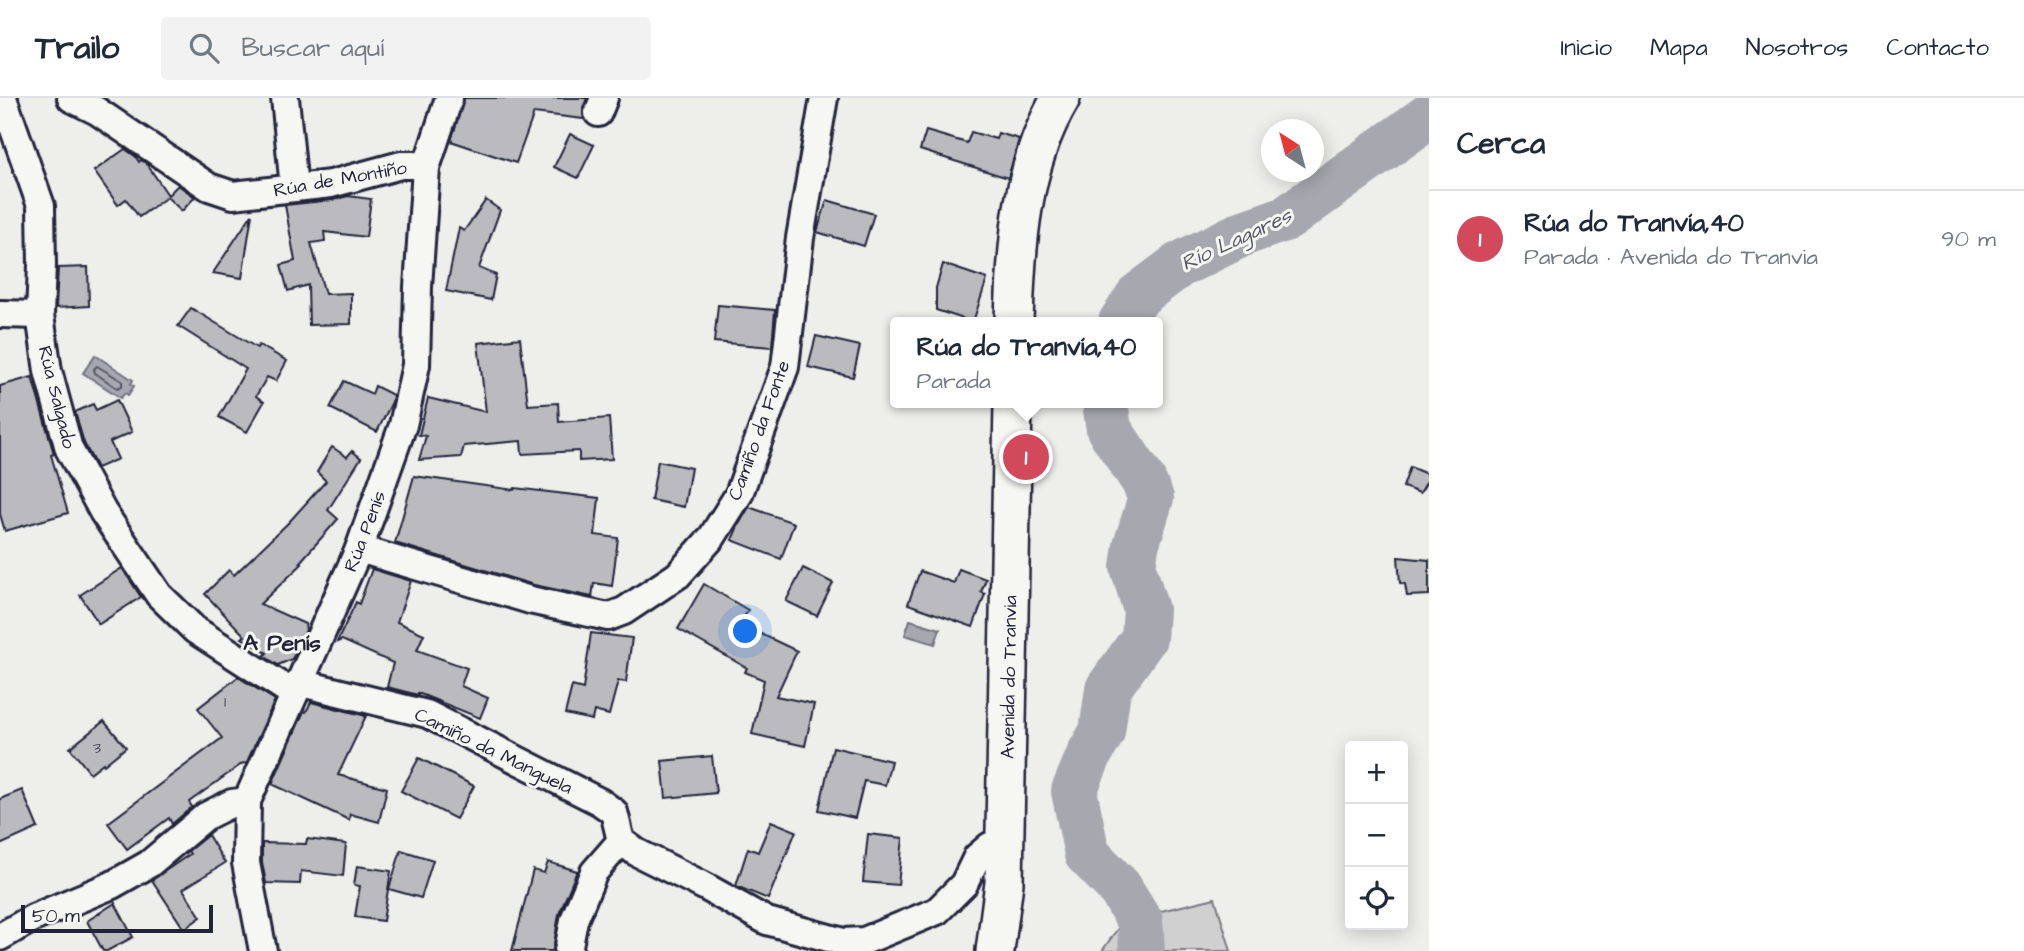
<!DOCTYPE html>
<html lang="es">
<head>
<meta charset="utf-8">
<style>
  :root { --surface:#fff; --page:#f2f2f3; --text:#1f2937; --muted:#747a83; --line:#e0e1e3; --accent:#d1495b }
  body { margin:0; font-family:"Architects Daughter",sans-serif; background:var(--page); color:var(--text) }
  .controls { position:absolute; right:21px; bottom:21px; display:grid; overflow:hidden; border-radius:7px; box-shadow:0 4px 18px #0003 }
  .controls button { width:63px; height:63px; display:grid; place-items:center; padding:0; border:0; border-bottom:2px solid var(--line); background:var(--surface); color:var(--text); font:35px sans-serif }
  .compass { position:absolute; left:1261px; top:21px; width:63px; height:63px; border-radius:50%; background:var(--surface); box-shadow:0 4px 18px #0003; rotate:324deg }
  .scale { position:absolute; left:21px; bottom:18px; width:192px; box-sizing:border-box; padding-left:7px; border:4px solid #22223b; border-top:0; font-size:19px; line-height:24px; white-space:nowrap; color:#22223b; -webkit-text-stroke:5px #f6f6f2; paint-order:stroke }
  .you { position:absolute; left:746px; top:534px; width:24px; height:24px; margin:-18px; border:5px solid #fff; border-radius:50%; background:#1a73e8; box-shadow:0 0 0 10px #1a73e833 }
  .badge { display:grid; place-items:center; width:46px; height:46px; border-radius:50%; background:var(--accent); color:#fff; font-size:23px; font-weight:700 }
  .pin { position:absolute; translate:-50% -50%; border:4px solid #fff; box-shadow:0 2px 7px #0006 }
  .popup { position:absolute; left:890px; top:219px; width:273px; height:91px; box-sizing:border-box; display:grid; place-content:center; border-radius:7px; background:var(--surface); filter:drop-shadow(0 2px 5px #0005); font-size:23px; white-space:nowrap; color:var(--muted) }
  .popup b { font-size:26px; color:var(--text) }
  .popup::after { content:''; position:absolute; left:50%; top:100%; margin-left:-14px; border:14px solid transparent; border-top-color:var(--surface) }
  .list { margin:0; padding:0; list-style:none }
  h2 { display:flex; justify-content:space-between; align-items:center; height:91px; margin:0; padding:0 28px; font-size:30px }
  h2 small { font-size:23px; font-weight:400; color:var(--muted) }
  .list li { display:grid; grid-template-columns:46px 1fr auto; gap:21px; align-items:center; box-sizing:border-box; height:98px; padding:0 28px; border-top:2px solid var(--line) }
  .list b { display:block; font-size:26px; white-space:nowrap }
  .list p { margin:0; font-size:23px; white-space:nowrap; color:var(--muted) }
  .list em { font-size:23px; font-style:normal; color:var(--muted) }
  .icon { flex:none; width:38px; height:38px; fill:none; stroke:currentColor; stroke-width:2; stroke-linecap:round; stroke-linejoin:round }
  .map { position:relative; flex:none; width:1429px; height:853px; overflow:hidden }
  header { display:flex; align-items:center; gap:42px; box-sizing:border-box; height:98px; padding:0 35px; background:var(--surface); border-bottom:2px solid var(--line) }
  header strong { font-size:33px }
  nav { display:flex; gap:38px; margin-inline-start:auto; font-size:24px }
  .search { width:490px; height:63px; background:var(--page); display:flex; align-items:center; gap:18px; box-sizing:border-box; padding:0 24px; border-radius:7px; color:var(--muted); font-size:26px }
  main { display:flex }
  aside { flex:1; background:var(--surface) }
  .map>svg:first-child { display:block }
  .green { fill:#d0d0d1; stroke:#797986; stroke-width:2 }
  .water { fill:#a7a7af; stroke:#727281; stroke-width:2 }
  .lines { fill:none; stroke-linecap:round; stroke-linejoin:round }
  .shore { stroke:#575769; stroke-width:2 }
  .river { stroke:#a7a7af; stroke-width:46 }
  .building { fill:#bbbbbf; stroke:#22223b; stroke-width:2 }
  .minor-casing { stroke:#22223b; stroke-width:32 }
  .secondary-casing { stroke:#22223b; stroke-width:42 }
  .minor { stroke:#f6f6f2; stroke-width:26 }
  .secondary { stroke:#f6f6f2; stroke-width:37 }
  .labels { text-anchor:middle; stroke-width:6; stroke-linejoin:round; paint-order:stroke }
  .number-label { font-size:16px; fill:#48485c }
  .street-label { font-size:19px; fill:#22223b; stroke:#f6f6f2 }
  .water-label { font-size:21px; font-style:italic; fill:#575769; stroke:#f6f6f2 }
  .quarter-label { font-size:23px; font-weight:bold; fill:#22223b; stroke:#f6f6f2 }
</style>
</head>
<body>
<header>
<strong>Trailo</strong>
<div class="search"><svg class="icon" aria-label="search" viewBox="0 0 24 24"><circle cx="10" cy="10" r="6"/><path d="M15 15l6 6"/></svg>Buscar aquí</div>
<nav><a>Inicio</a><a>Mapa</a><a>Nosotros</a><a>Contacto</a></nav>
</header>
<main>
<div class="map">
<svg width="1429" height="853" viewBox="0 0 1429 853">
  <rect width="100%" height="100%" fill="#eeeeeb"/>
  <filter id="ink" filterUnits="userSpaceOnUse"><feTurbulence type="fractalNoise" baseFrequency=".0143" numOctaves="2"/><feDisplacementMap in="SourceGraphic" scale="14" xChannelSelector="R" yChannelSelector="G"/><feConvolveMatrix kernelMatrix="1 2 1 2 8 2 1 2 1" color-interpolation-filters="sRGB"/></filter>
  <g filter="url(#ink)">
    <!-- green -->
    <path class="green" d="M1215 800 1231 853H1102L1124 822Z"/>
    <!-- water -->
    <g class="water">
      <path d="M95 257 133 282 131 286 134 288 128 297 125 295 121 300 83 275Z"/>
      <path d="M910 522 940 531 935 546 905 537Z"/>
    </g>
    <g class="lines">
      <!-- shore -->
      <path class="shore" d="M97 268 122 283V288L117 290 95 275 94 271Z"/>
      <!-- river -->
      <g class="river">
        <path d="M1121 224 1139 197 1179 167 1244 135 1287 120 1429 18"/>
        <path d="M1105 305 1109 331 1143 382 1151 400 1136 448 1133 469 1146 512 1144 540 1108 591 1102 634 1090 655 1074 693 1087 756 1119 789 1140 823 1142 853"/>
      </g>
    </g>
    <!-- building -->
    <g class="building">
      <path d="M464 0H587L583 10 584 21 534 15 516 65 451 43Z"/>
      <path d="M926 33 967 45 971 34 996 41 998 35 1019 41 1008 80 920 52Z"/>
      <path d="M570 36 594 47 578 80 554 69Z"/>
      <path d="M125 51 135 58 139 64 141 62 146 65 168 97 178 87 195 99 182 113 167 99 139 119 126 101 118 107 94 73Z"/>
      <path d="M348 98 371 101 366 139 324 134 325 143 311 145 325 196 351 195V226L309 227 308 187 288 193 281 167 295 163 285 107 333 102Z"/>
      <path d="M486 102 500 112 479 170 496 177 491 202 446 193 459 130 464 133Z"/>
      <path d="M827 102 874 116 864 148 817 134Z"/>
      <path d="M252 116 242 180 213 175Z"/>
      <path d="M943 166 987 181 973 224 936 212V190Z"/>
      <path d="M88 169 89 208 56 210 58 170Z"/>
      <path d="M718 207 775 212 772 249 714 244Z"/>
      <path d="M191 210 257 250 259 247 287 263 276 283 267 279 256 298 264 304 247 334 219 319 246 271 178 228Z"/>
      <path d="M816 238 860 248 853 279 808 269Z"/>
      <path d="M520 240 528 307 558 305 559 324 609 320 612 361 579 363V353L522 356 521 343 464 348 461 359 419 362 426 338 419 337 428 300 486 314 478 245Z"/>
      <path d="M32 279 54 356 51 357 68 415 5 433 0 416V288Z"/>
      <path d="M344 283 372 296 375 288 393 297 392 304 377 334 330 310Z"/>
      <path d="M117 302 132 334 110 344 118 361 97 370 84 345 75 314 93 306 96 312Z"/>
      <path d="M332 349 347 359 352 353 361 360 328 412 338 421 300 464 302 466 260 506 305 526 306 532 292 561 278 567 264 558 267 555 242 540 245 538 205 496 229 472 234 477 289 424 326 383 317 374Z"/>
      <path d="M658 363 691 370 684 409 651 402Z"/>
      <path d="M1410 369 1429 377V380L1420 395 1403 389Z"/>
      <path d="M414 378 514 392 515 390 599 400 595 437 618 440 612 488 594 485 592 499 534 487 395 445Z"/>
      <path d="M749 409 794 425 781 461 732 442 738 428Z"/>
      <path d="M1398 459 1429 462V497L1407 498 1405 486 1400 485Z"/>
      <path d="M122 470 141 499 99 526 80 497Z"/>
      <path d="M803 470 833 485 817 518 786 503Z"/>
      <path d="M372 471 411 483 397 524 424 536 417 552 467 570 461 588 488 600 480 620 418 595V597L387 589 393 565 342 542 337 544 356 504 359 506Z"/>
      <path d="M959 471 986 481 981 494 985 496 973 529 908 506 920 473 954 485Z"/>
      <path d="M704 486 748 512 740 526 797 553 776 598 814 606 805 648 752 636 764 582 745 574 747 570 678 531Z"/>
      <path d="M591 535 632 540 626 584 618 583 609 617 594 613 592 622 565 616 572 588 583 591Z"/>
      <path d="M238 579 275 602 246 666 243 665 189 704 192 709 172 726 169 720 127 751 108 725 222 640 198 610Z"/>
      <path d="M311 604 366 618 338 677 387 690 379 724 350 716 349 722 272 686 304 613 306 614Z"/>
      <path d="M104 623 126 649 104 667 103 665 90 675 70 650Z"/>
      <path d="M833 649 891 663 885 687 864 683 855 720 819 712Z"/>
      <path d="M712 658 716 695 666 700 662 663Z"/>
      <path d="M419 660 474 688 456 721 401 693Z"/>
      <path d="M22 692 38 730 0 747V701Z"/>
      <path d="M771 723 796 733 768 801 736 788 748 750 758 754Z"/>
      <path d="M868 736 903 740 898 787 863 784Z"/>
      <path d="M208 737 225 765 183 791 201 819 184 831 152 782 190 756 188 753Z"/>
      <path d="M307 741 346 746 343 778 301 773 300 786 266 785 262 764V745L306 746Z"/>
      <path d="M401 752 433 762 421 800 389 791Z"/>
      <path d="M548 764 577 773 559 816 553 853H512L533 772 544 775Z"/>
      <path d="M357 768 391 773 383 823 355 819 360 788 354 787Z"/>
      <path d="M115 805 133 839 107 853H103L87 823Z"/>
    </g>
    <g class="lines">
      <defs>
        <g id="minor">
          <path d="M3 0 41 108 42 167 40 217 48 273 69 351 103 414 159 497 195 532 294 596"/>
          <path d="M71 0 97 13 209 89 233 97 331 86 401 67H415L426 70"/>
          <path d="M285 0 294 90"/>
          <path d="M598 15 604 0"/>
          <path d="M0 216 40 217"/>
          <path d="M359 451 530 502 608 519 624 513 678 477 712 439 739 396 785 269 800 140 824 0"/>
          <path d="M301 585 427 616 600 704 614 714 621 743 636 754 704 788 767 823 843 844 864 843 937 813 964 786 977 759 990 748 1005 745"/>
          <path d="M0 839 33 820 112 787 149 766 206 718 232 705 247 703"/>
          <path d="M263 853 246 765 247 703 359 451 403 327 416 267 418 189 426 70 449 0"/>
          <path d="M568 853 574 822 594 774 621 743"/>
        </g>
        <g id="secondary">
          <path d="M1014 224C1016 148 1021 67 1061 0"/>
          <path d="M995 853 1004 785 1013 305"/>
        </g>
      </defs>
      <!-- minor casing -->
      <use href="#minor" class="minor-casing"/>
      <!-- secondary casing -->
      <use href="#secondary" class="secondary-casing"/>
      <!-- minor -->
      <use href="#minor" class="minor"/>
      <!-- secondary -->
      <use href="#secondary" class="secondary"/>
    </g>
  </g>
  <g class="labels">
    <!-- number labels -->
    <g class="number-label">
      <text x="225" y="609">1</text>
      <text x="97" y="655">3</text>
    </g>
    <!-- street labels -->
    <g class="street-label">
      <text transform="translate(340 80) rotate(-10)" y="7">Rúa de Montiño</text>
      <text transform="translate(58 299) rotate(76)" y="7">Rúa Salgado</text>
      <text transform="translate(758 332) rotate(-70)" y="7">Camiño da Fonte</text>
      <text transform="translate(364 433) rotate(-69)" y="7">Rúa Penís</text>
      <text transform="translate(1008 579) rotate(-89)" y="7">Avenida do Tranvia</text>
      <text transform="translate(494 652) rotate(26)" y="7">Camiño da Manguela</text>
    </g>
    <!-- water labels -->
    <g class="water-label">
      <text transform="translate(1236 141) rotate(-25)" y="7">Río Lagares</text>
    </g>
    <!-- quarter labels -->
    <g class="quarter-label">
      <text x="282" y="552">A Penís</text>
    </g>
  </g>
</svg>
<div class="controls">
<button>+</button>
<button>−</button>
<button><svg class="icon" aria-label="locate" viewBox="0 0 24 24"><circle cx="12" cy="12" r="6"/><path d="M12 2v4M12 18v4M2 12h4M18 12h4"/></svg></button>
</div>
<svg class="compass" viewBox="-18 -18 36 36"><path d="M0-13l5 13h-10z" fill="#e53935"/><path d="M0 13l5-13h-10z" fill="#747a83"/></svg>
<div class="scale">50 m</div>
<div class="you"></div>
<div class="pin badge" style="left:1026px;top:359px">1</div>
<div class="popup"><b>Rúa do Tranvía,40</b>Parada</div>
</div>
<aside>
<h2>Cerca<small></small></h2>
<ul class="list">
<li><span class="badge">1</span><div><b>Rúa do Tranvía,40</b><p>Parada · Avenida do Tranvia</p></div><em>90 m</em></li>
</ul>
</aside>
</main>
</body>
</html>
